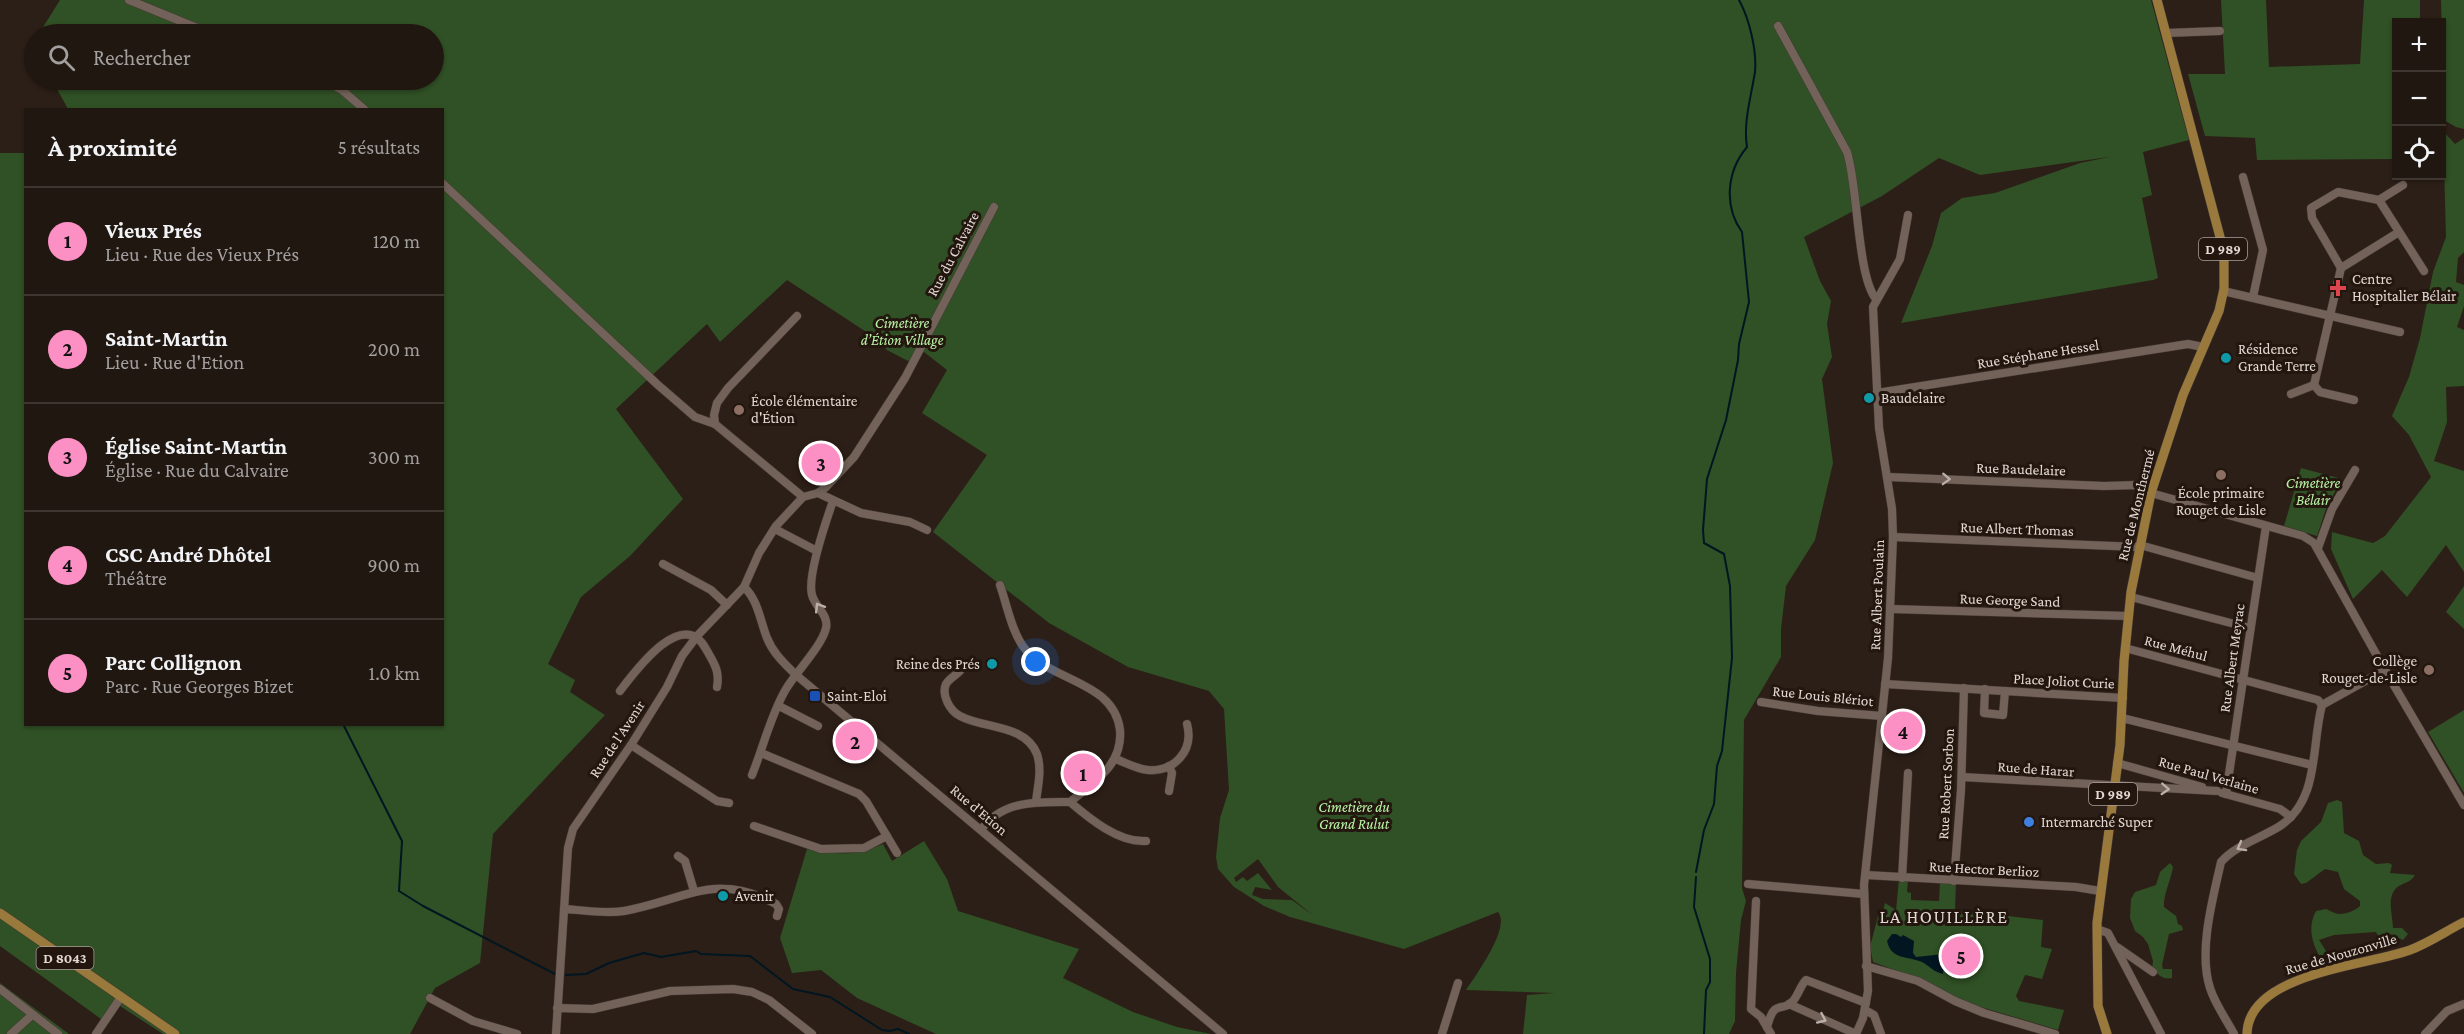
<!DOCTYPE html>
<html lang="fr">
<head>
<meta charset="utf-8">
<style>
  :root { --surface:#211711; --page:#29201a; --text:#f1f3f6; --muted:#a29f9f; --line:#3e3631; --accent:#fc8fc3 }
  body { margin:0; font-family:"Crimson Pro",serif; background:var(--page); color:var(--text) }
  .controls { position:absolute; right:18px; top:18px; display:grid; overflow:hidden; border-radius:0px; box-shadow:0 2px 4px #0004 }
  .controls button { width:54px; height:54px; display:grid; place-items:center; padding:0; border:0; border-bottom:2px solid var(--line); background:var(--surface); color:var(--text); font:30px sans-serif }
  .you { position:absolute; left:1036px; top:662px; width:21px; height:21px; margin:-15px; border:4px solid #fff; border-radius:50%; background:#1a73e8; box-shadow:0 0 0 9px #1a73e833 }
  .badge { display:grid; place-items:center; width:39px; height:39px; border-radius:50%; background:var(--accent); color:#111; font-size:20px; font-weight:700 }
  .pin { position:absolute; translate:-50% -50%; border:3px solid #fff; box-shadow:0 2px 6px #0006 }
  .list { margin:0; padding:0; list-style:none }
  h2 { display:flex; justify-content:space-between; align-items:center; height:78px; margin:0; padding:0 24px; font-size:26px }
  h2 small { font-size:20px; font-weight:400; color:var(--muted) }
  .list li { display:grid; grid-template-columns:39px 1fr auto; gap:18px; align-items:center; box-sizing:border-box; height:108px; padding:0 24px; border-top:2px solid var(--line) }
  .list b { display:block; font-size:22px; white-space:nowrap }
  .list p { margin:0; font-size:20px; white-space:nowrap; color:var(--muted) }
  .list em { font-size:20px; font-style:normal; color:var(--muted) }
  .icon { flex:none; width:33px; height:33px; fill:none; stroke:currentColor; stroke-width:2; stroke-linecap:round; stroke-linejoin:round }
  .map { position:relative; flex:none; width:2464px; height:1034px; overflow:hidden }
  .search { position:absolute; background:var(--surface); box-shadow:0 2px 4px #0004; left:24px; top:24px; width:420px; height:66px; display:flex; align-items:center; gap:15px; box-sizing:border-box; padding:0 21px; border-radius:33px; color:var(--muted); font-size:22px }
  .panel { position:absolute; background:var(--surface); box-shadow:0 2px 4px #0004; left:24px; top:108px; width:420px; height:618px; border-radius:0px }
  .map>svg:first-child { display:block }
  .green { fill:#305025; fill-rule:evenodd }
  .water { fill:#011621 }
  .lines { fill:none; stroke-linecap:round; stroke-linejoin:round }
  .stream { stroke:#011621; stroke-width:2 }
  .minor-casing { stroke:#463a35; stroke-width:9 }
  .major-casing { stroke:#463a35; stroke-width:10 }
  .minor { stroke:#726259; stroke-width:8 }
  .major { stroke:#9a793c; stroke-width:9 }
  .oneway { stroke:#bbafa9 }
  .health-dot { fill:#e0444e; stroke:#23160e; stroke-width:2 }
  .culture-dot { fill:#0f9aa8; stroke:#23160e; stroke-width:2 }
  .education-dot { fill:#8d6e63; stroke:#23160e; stroke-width:2 }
  .transit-dot { fill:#1a4fb4; stroke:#23160e; stroke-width:2 }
  .shop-dot { fill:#3f7fe0; stroke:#23160e; stroke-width:2 }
  .labels { text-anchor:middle; stroke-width:6; stroke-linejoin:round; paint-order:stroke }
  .shield { fill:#23160e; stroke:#a99e99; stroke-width:1.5 }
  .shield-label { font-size:14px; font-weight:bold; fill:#e3d9d4 }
  .street-label { font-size:15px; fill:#e3d9d4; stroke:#23160e }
  .poi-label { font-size:15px; fill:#e3d9d4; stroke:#23160e; text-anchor:start }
  .park-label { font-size:15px; font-style:italic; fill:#baf6a7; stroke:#23160e }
  .quarter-label { font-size:18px; letter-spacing:1.5px; fill:#e3d9d4; stroke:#23160e }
</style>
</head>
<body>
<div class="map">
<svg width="2464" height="1034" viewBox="0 0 2464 1034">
  <rect width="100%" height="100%" fill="#2c1f17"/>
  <!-- green -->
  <g class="green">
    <path d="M60 0H2151L2189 140 2143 152 2152 195 2142 198 2158 278 2153 280 1901 323 1932 246 1941 213 1962 198 1995 193 2080 163 2109 157 1980 175 1939 158 1882 196 1804 237 1820 281 1831 301 1827 324 1832 357 1822 379 1833 463 1815 540 1786 586 1781 629V657L1744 720 1742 888 1746 901 1741 920 1736 973 1735 1021 1729 1034H1523L1527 995 1554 993 1466 990C1476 975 1511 927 1498 912L1404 949 1290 917 1264 906 1234 887 1218 869 1216 857 1220 818 1229 790 1224 709 1209 691 1128 667 1049 623 933 532 987 455 922 413 947 370 924 352 908 361 887 350 874 337 787 280 720 342 707 324 616 409 683 499 630 556 581 597 548 664 575 680 570 692 605 715 493 834 480 963 435 988 410 1034H163L120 1006 108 1024 0 946V153H26V724H442V110L68 109 52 80H434V34H41L40 32ZM1258 859 1278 887 1314 916 1292 900 1263 899 1252 895 1255 887 1272 890 1258 873 1247 881 1243 877 1236 882 1234 878Z"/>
    <path d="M2221 0H2266L2269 67 2360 64 2364 0H2420V22H2396V159L2257 160 2255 138 2205 136 2188 74H2225Z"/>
    <path d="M2441 0H2464V129L2456 127 2444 120Z"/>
    <path d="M2443 131 2455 144 2464 138V252L2458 258 2456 282 2464 285V306L2457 327 2464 330V386L2446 387 2447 422 2434 461 2464 471V572L2446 545 2407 597 2382 570 2353 599 2331 549 2332 532 2373 543 2385 536 2431 477 2409 435 2392 416 2409 377 2420 338 2433 272 2446 237Z"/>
    <path d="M2301 468 2342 479 2327 506 2317 536 2284 526Z"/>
    <path d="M2464 586V629L2446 612Z"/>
    <path d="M2464 710V793L2428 732Z"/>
    <path d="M2337 800 2342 802 2344 833 2359 841 2363 855 2376 864 2389 863 2392 865 2390 873 2415 875C2411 882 2406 882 2399 886 2385 895 2393 914 2393 928H2402L2408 934 2403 940 2390 934 2387 942 2382 943 2376 932 2334 935 2319 940 2326 951 2323 955H2319C2311 941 2308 925 2316 911L2326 909C2329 910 2331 912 2335 913 2342 916 2355 911 2360 906V901L2344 889 2338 872 2325 869 2306 883 2301 884 2294 874 2297 850 2301 841 2321 822 2328 803Z"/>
    <path d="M924 841 947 879 958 911 1079 949 1063 978 1133 1012 1177 1027 1211 1034H936L857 998 821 970 792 973 780 938 807 849C837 854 855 857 883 844L892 861Z"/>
    <path d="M2170 863 2173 867C2171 880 2163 895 2164 907L2176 916 2178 924 2182 926 2183 930 2169 934 2162 965 2163 969H2172V978C2163 980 2159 975 2152 969L2153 961 2148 944 2143 937 2135 931 2130 918 2131 899 2135 892 2156 885 2160 872Z"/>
    <path d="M1899 879 1908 880 1907 892 1911 893V900L1939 901 1940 882 1956 883 1955 910 2043 920 2041 947 2052 949 2042 979 2025 975 2016 996 2019 1001 2064 1010 2058 1030 1954 999 1900 972 1873 962 1870 947 1878 916H1882L1885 903 1896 910Z"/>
    <path d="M0 983 69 1034H0Z"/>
  </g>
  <!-- water -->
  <path class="water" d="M1892 934H1896L1901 937 1903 935 1914 941 1913 953 1916 957 1944 954 1943 974C1934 972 1929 966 1922 962 1908 956 1891 960 1887 941Z"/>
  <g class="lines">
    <!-- stream -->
    <g class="stream">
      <path d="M343 724 402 841 399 891 423 906 555 974"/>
      <path d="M1696 872 1704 830 1714 804 1717 766 1722 751 1732 658 1730 586 1724 554 1704 543 1703 530 1707 479 1726 420 1738 360 1739 344 1749 302 1742 232C1724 207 1726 172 1747 147 1743 123 1751 97 1755 72 1757 50 1749 18 1739 0"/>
      <path d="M1696 877 1694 907 1710 959V982L1706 990 1704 1034"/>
      <path d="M566 975 586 974 609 963 644 953 661 957 696 951 701 954 750 956 793 989 830 997 882 1030 890 1031 898 1029 909 1034"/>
    </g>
    <defs>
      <g id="minor">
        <path d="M129 0 212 34"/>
        <path d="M1778 26 1847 152C1858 185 1857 276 1876 299"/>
        <path d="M2166 33 2220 31"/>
        <path d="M322 80 342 90 365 110"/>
        <path d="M2243 177 2263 250 2253 297"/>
        <path d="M442 183 658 385 695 417 715 424 803 497 818 493 826 487 854 457 905 378 994 207"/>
        <path d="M2379 200 2403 185"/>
        <path d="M2341 268 2399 232"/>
        <path d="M2223 291 2400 332"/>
        <path d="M2314 385 2320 392 2354 400"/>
        <path d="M1877 393 2188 344 2203 347"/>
        <path d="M2291 394 2314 385 2341 268 2312 218 2311 208 2338 192 2379 200 2424 271"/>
        <path d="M715 424 714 415 717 403 728 388 797 316"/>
        <path d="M1888 477 2104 486 2137 485 2152 488"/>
        <path d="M818 493 861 513 910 522 927 530"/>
        <path d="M2151 493 2303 536 2314 543 2385 670 2464 805"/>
        <path d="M775 529 817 551"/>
        <path d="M1893 537 2139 547"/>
        <path d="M2140 545 2258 578"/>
        <path d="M2318 548 2332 509 2355 470"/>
        <path d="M663 564 711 590 727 605"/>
        <path d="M744 587C758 600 760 620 767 638 773 653 784 663 795 674L1223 1034"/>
        <path d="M2131 597 2250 628"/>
        <path d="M1891 609 2129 616"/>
        <path d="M2125 648 2318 700 2322 705"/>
        <path d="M960 671C956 675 949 679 946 684 941 695 950 711 960 716 984 729 1025 724 1037 754 1042 769 1038 786 1036 801"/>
        <path d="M1885 684 2123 698"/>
        <path d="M1985 689 1984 713 2003 715 2005 691"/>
        <path d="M620 691C636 670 683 606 706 649 714 663 720 671 717 687"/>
        <path d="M1761 702 1818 711 1882 716"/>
        <path d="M779 706 818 726"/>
        <path d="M2122 718 2312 765"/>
        <path d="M631 745 717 801 729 803"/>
        <path d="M761 753 859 794 866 801 897 853"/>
        <path d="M1116 759C1126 763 1137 769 1148 770 1175 772 1194 750 1187 724"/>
        <path d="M2117 763 2202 787"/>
        <path d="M1169 766 1172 773 1169 791"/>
        <path d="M752 775C763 748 771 714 786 689 796 672 822 646 826 628 829 615 815 607 812 595 807 577 826 521 833 501"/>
        <path d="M1962 777 2217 791"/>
        <path d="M2222 793 2280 809 2291 817"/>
        <path d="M2226 794 2266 526"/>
        <path d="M1070 802C1090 819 1119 843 1146 841"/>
        <path d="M754 826 821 849 864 848 887 836"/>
        <path d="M981 830C1002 800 1037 802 1070 802 1094 782 1123 765 1120 730 1114 681 1052 682 1025 649 1012 633 1007 605 1000 585"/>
        <path d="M678 856 685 861 694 891"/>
        <path d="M1866 875 2076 887 2100 891"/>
        <path d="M1902 878 1908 773"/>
        <path d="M1954 881 1961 790 1964 688"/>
        <path d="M1748 884 1864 894"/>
        <path d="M1756 901 1751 1009 1761 1017 1771 1034"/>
        <path d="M564 909C583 910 605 914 624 911 685 900 715 871 776 904L779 909 777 916"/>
        <path d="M2097 929 2108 933 2161 1034"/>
        <path d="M2117 947 2153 972"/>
        <path d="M1866 966 1918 981 1955 1001 1984 1013 2055 1034"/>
        <path d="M0 989 58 1034"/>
        <path d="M430 998 473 1021 517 1034"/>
        <path d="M1789 1004 1856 1034"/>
        <path d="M557 1008 593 1009 670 991 733 989 752 992 769 1000 812 1034"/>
        <path d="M1865 1010 1874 1015 1881 1034"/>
        <path d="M1767 1027C1775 997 1781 1014 1793 1001 1799 994 1800 986 1806 980L1866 1003"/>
        <path d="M11 1034 32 1015"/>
        <path d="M96 1034 121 997"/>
        <path d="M556 1034 568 848 573 829 631 745 667 687 682 656 697 636 744 587 759 553 776 526 803 497"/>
        <path d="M1442 1034 1458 983"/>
        <path d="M1856 1034 1863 1018 1868 991 1864 885 1888 658 1893 537 1892 509 1879 428 1873 307 1900 259 1908 215"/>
        <path d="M2234 1034C2226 1019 2215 1004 2210 988 2198 951 2213 898 2221 862 2236 845 2261 838 2280 826 2320 800 2311 746 2322 705L2385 670"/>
        <path d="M2425 1034 2447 1011 2464 1004"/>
      </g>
      <g id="major">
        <path d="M0 913 175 1034"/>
        <path d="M2107 1034 2098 1006 2097 923 2120 745 2124 661 2131 592 2151 493 2183 395 2219 311 2224 289V252L2157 0"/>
        <path d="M2247 1034C2248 973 2366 966 2410 950 2429 943 2446 931 2464 922"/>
      </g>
    </defs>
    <!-- minor casing -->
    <use href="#minor" class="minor-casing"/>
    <!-- major casing -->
    <use href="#major" class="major-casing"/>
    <!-- minor -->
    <use href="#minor" class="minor"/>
    <!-- major -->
    <use href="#major" class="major"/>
  </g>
  <!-- one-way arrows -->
  <defs><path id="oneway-chevron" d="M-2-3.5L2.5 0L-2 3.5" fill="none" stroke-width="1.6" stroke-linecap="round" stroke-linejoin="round" transform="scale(1.5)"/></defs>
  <g class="oneway">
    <use href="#oneway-chevron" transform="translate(1946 479) rotate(2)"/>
    <use href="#oneway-chevron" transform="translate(819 607) rotate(-122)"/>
    <use href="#oneway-chevron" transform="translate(2165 789) rotate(3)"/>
    <use href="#oneway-chevron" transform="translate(2241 847) rotate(151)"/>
    <use href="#oneway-chevron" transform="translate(1822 1019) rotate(24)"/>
  </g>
  <!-- markers -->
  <path class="health-dot" d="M2335 279h6v6h6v6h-6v6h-6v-6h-6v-6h6z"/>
  <g class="culture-dot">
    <circle cx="2226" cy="358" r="6"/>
    <circle cx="1869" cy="398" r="6"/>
    <circle cx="992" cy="664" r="6"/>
    <circle cx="723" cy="896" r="6"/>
  </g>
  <g class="education-dot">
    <circle cx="739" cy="410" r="6"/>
    <circle cx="2221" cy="475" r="6"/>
    <circle cx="2429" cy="670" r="6"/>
  </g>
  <rect class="transit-dot" x="809" y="690" width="12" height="12" rx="3"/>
  <circle class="shop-dot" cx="2029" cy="822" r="6"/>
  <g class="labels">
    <!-- shield labels -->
    <g class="shield">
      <rect x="2199" y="238" width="48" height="22" rx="4.5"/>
      <rect x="2089" y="783" width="48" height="22" rx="4.5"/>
      <rect x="36.5" y="947" width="57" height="22" rx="4.5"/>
    </g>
    <g class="shield-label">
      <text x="2223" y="254">D 989</text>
      <text x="2113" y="799">D 989</text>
      <text x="65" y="963">D 8043</text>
    </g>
    <!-- street labels -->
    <g class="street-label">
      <text transform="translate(953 254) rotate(-62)" y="5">Rue du Calvaire</text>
      <text transform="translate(2038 354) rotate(-9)" y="5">Rue Stéphane Hessel</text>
      <text transform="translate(2021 469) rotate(2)" y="5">Rue Baudelaire</text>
      <text transform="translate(2136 505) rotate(-76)" y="5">Rue de Monthermé</text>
      <text transform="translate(2017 529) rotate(2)" y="5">Rue Albert Thomas</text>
      <text transform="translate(1877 595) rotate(-88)" y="5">Rue Albert Poulain</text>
      <text transform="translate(2010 600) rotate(2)" y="5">Rue George Sand</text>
      <text transform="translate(2176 648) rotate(15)" y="5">Rue Méhul</text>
      <text transform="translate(2232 658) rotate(-82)" y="5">Rue Albert Meyrac</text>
      <text transform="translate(2064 681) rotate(3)" y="5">Place Joliot Curie</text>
      <text transform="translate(1823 696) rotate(6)" y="5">Rue Louis Blériot</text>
      <text transform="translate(617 739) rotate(-57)" y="5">Rue de l'Avenir</text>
      <text transform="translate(2036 769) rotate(4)" y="5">Rue de Harar</text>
      <text transform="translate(2209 775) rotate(16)" y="5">Rue Paul Verlaine</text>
      <text transform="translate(1946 784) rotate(-87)" y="5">Rue Robert Sorbon</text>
      <text transform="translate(979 810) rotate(40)" y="5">Rue d'Etion</text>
      <text transform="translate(1984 869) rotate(3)" y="5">Rue Hector Berlioz</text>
      <text transform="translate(2341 954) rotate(-16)" y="5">Rue de Nouzonville</text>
    </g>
    <!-- poi labels -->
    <g class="poi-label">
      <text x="2352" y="284">Centre<tspan x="2352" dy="17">Hospitalier Bélair</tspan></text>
      <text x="2238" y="354">Résidence<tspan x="2238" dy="17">Grande Terre</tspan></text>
      <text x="1881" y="403">Baudelaire</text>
      <text x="751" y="406">École élémentaire<tspan x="751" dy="17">d'Étion</tspan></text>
      <text x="2221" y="498" text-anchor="middle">École primaire<tspan x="2221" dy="17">Rouget de Lisle</tspan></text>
      <text x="2417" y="666" text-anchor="end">Collège<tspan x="2417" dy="17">Rouget-de-Lisle</tspan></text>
      <text x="980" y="669" text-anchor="end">Reine des Prés</text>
      <text x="827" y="701">Saint-Eloi</text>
      <text x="2041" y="827">Intermarché Super</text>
      <text x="735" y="901">Avenir</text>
    </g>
    <!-- park labels -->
    <g class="park-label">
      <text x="902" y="328">Cimetière<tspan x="902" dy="17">d’Étion Village</tspan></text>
      <text x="2313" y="488">Cimetière<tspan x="2313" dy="17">Bélair</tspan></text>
      <text x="1354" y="812">Cimetière du<tspan x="1354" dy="17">Grand Rulut</tspan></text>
    </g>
    <!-- quarter labels -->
    <g class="quarter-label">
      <text x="1944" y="923">LA HOUILLÈRE</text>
    </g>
  </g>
</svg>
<div class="controls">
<button>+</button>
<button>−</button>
<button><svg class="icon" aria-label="locate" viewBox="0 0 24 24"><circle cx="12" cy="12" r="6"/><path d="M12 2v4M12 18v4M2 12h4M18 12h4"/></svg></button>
</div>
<div class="you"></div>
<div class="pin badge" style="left:1083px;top:773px">1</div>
<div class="pin badge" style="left:855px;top:741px">2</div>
<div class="pin badge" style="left:821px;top:463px">3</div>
<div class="pin badge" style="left:1903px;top:731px">4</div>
<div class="pin badge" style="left:1961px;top:956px">5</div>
<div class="search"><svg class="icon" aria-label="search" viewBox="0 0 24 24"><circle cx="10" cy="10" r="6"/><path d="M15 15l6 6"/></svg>Rechercher</div>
<section class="panel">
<h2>À proximité<small>5 résultats</small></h2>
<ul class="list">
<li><span class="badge">1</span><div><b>Vieux Prés</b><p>Lieu · Rue des Vieux Prés</p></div><em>120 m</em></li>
<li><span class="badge">2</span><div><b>Saint-Martin</b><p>Lieu · Rue d'Etion</p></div><em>200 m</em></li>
<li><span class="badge">3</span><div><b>Église Saint-Martin</b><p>Église · Rue du Calvaire</p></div><em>300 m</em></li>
<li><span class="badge">4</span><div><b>CSC André Dhôtel</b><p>Théâtre</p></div><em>900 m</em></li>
<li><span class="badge">5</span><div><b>Parc Collignon</b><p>Parc · Rue Georges Bizet</p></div><em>1.0 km</em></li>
</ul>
</section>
</div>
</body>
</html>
